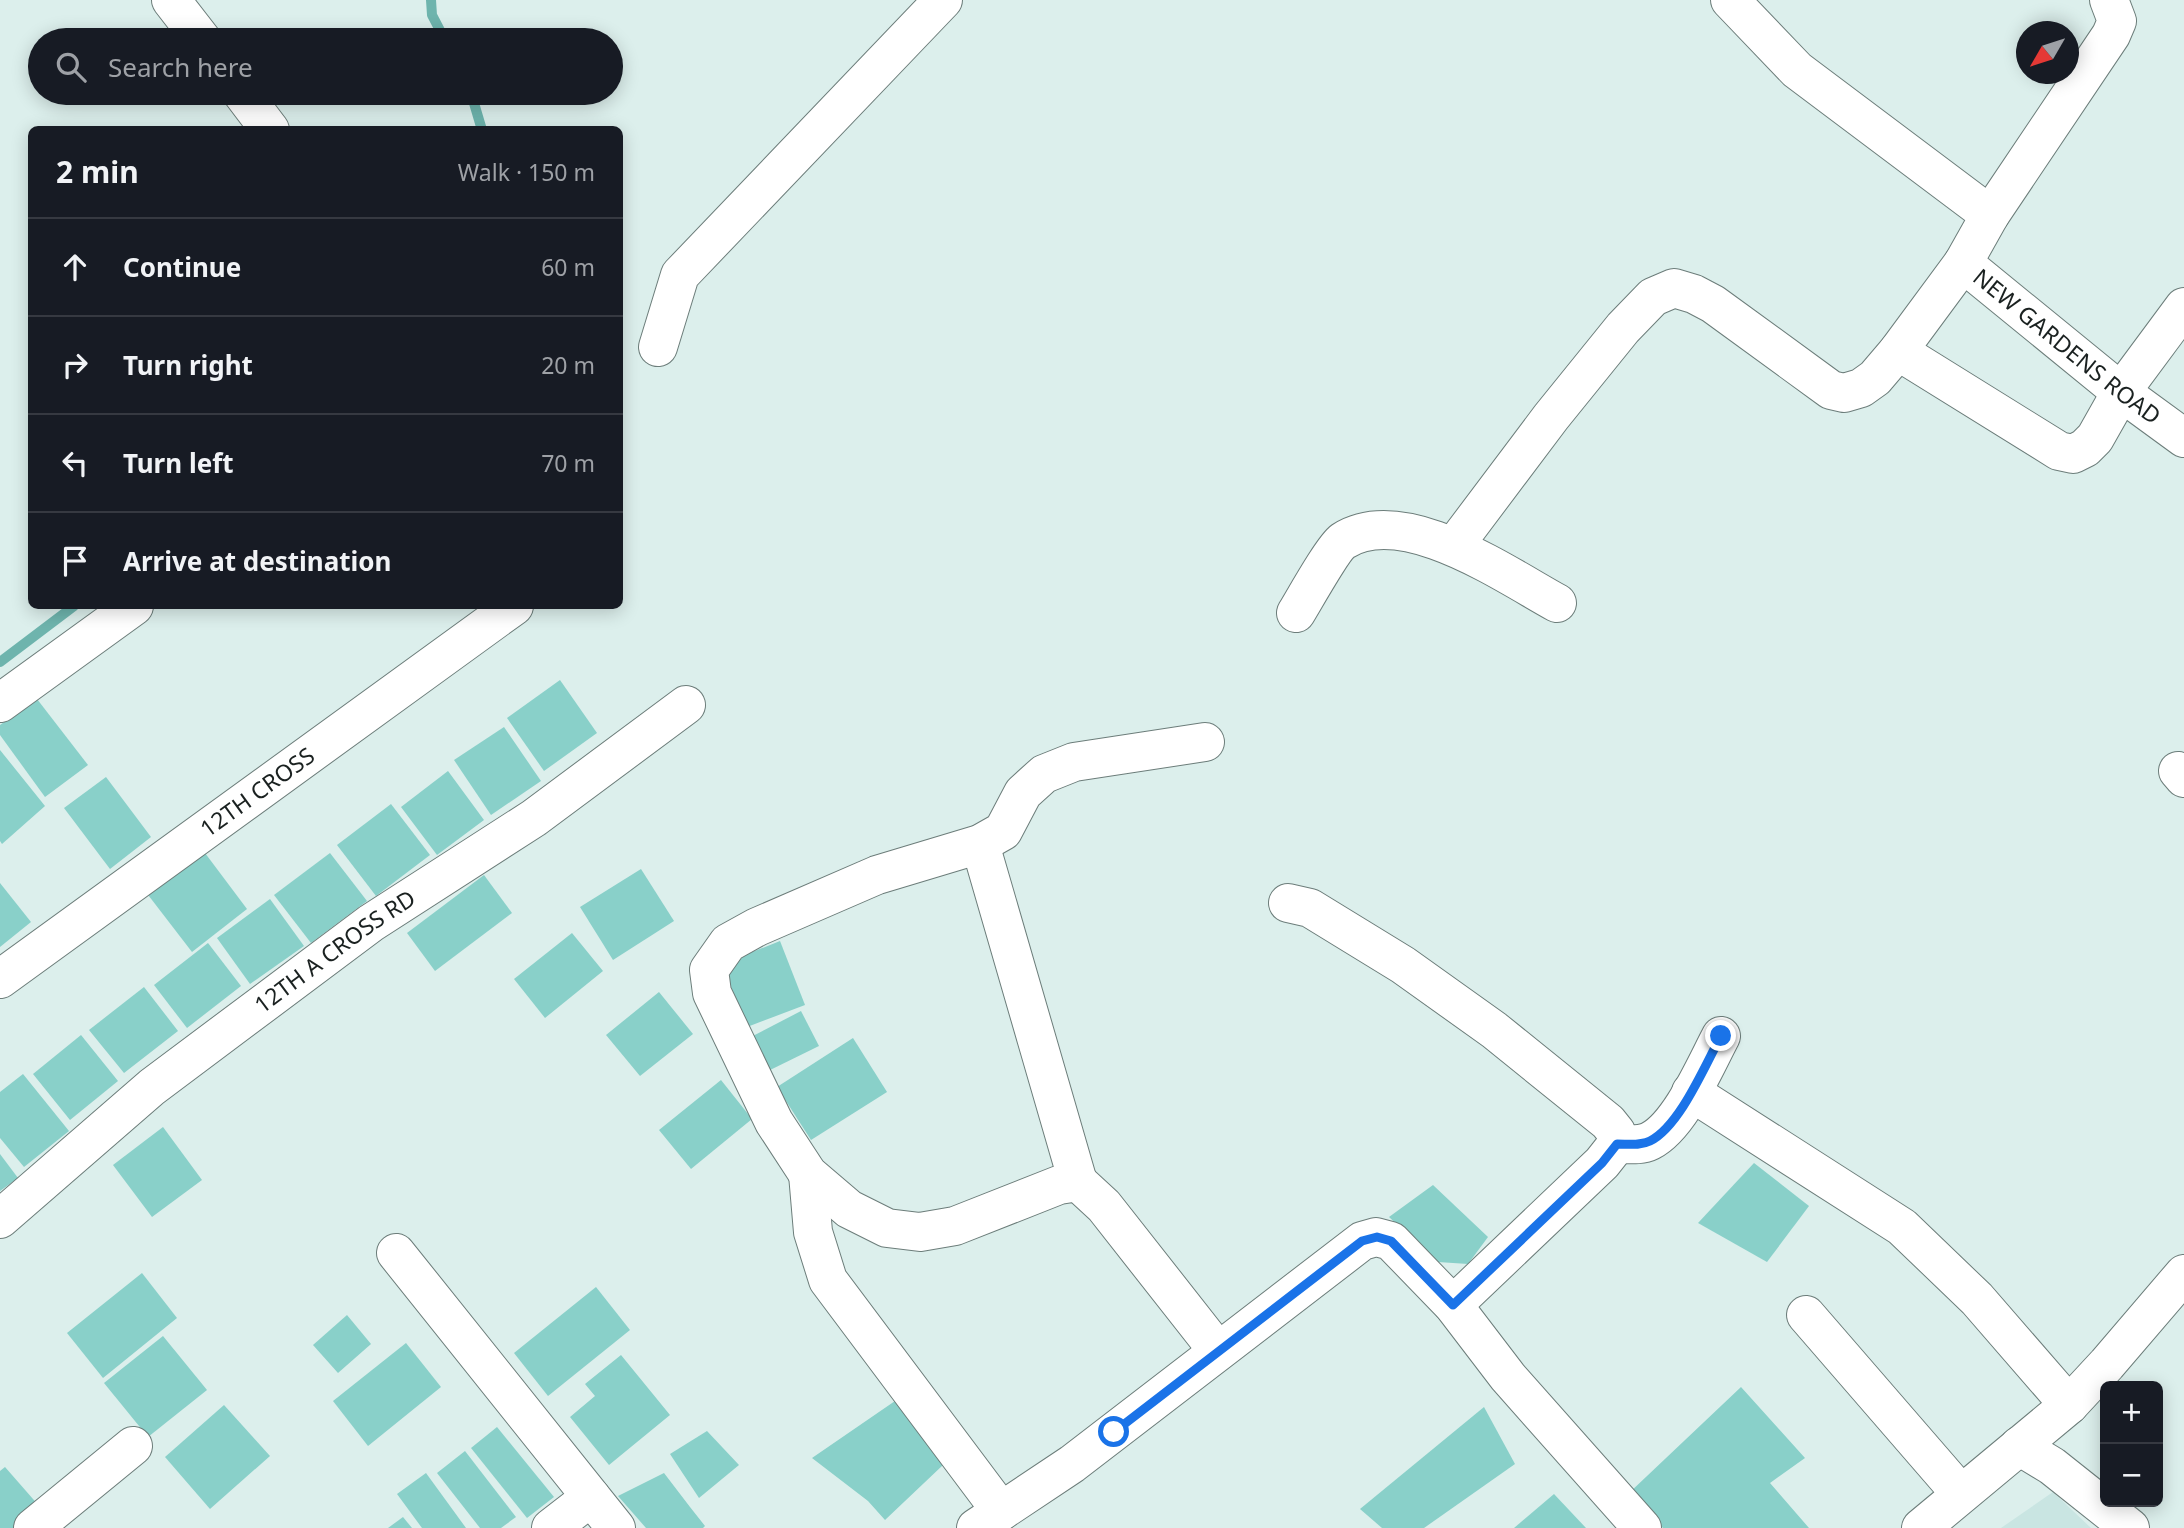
<!DOCTYPE html>
<html lang="en">
<head>
<meta charset="utf-8">
<style>
  :root { --surface:#171b24; --page:#20242c; --text:#f1f3f6; --muted:#9ea1a6; --line:#363941 }
  body { margin:0; font-family:"Noto Sans",sans-serif; background:var(--page); color:var(--text) }
  .controls { position:absolute; right:21px; bottom:21px; display:grid; overflow:hidden; border-radius:10px; box-shadow:0 4px 18px #0003 }
  .controls button { width:63px; height:63px; display:grid; place-items:center; padding:0; border:0; border-bottom:2px solid var(--line); background:var(--surface); color:var(--text); font:35px sans-serif }
  .compass { position:absolute; left:2016px; top:21px; width:63px; height:63px; border-radius:50%; background:var(--surface); box-shadow:0 4px 18px #0003; rotate:231deg }
  .stop { position:absolute; width:21px; height:21px; margin:-16px; border:5px solid #1a73e8; border-radius:50%; background:#fff }
  .stop.end { background:#1a73e8; border-color:#fff; box-shadow:0 2px 7px #0008 }
  .list { margin:0; padding:0; list-style:none }
  h2 { display:flex; justify-content:space-between; align-items:center; height:91px; margin:0; padding:0 28px; font-size:30px }
  h2 small { font-size:23px; font-weight:400; color:var(--muted) }
  .list li { display:grid; grid-template-columns:46px 1fr auto; gap:21px; align-items:center; box-sizing:border-box; height:98px; padding:0 28px; border-top:2px solid var(--line) }
  .list b { display:block; font-size:26px; white-space:nowrap }
  .list em { font-size:23px; font-style:normal; color:var(--muted) }
  .icon { flex:none; width:38px; height:38px; fill:none; stroke:currentColor; stroke-width:2; stroke-linecap:round; stroke-linejoin:round }
  .map { position:relative; flex:none; width:2184px; height:1528px; overflow:hidden }
  .search { position:absolute; background:var(--surface); box-shadow:0 4px 18px #0003; left:28px; top:28px; width:595px; height:77px; display:flex; align-items:center; gap:18px; box-sizing:border-box; padding:0 24px; border-radius:38px; color:var(--muted); font-size:26px }
  .panel { position:absolute; background:var(--surface); box-shadow:0 4px 18px #0003; left:28px; top:126px; width:595px; height:483px; border-radius:10px }
  .map>svg:first-child { display:block }
  .built { fill:#c9e5e2 }
  .lines { fill:none; stroke-linecap:round; stroke-linejoin:round }
  .stream { stroke:#6eb4ad; stroke-width:10 }
  .building { fill:#89d0c9 }
  .minor-casing { stroke:#6c7d7a; stroke-width:40 }
  .major-casing { stroke:#6c7d7a; stroke-width:40 }
  .minor { stroke:#fff; stroke-width:38 }
  .major { stroke:#fff; stroke-width:38 }
  .route { stroke:#1a73e8; stroke-width:9 }
  .labels { text-anchor:middle; stroke-width:7; stroke-linejoin:round; paint-order:stroke }
  .street-label { font-size:23px; fill:#1a2120; stroke:#dcefec }
</style>
</head>
<body>
<div class="map">
<svg width="2184" height="1528" viewBox="0 0 2184 1528">
  <rect width="100%" height="100%" fill="#dcefec"/>
  <!-- built -->
  <path class="built" d="M2053 1492 2091 1528H2001Z"/>
  <g class="lines">
    <!-- stream -->
    <g class="stream">
      <path d="M431 0 432 15 445 40"/>
      <path d="M471 93 482 130"/>
      <path d="M0 662 74 606"/>
    </g>
  </g>
  <!-- building -->
  <g class="building">
    <path d="M560 680 597 733 544 771 507 718Z"/>
    <path d="M37 699 88 765 45 797 0 735V725Z"/>
    <path d="M504 727 541 781 491 815 454 760Z"/>
    <path d="M0 750 45 806 2 844 0 841Z"/>
    <path d="M448 771 484 820 437 855 401 807Z"/>
    <path d="M106 777 151 837 110 869 64 808Z"/>
    <path d="M391 804 430 855 376 896 337 845Z"/>
    <path d="M199 845 247 909 192 952 142 887Z"/>
    <path d="M330 853 367 901 311 943 274 895Z"/>
    <path d="M641 869 674 921 613 960 580 907Z"/>
    <path d="M484 875 512 913 435 971 407 933Z"/>
    <path d="M0 883 31 922 0 947Z"/>
    <path d="M270 899 304 946 250 984 217 938Z"/>
    <path d="M572 933 603 971 545 1018 514 979Z"/>
    <path d="M780 941 805 1005 747 1027 722 964Z"/>
    <path d="M208 943 241 986 187 1028 154 985Z"/>
    <path d="M144 987 178 1031 124 1073 89 1030Z"/>
    <path d="M659 992 693 1034 640 1076 606 1035Z"/>
    <path d="M801 1011 819 1046 764 1073 747 1039Z"/>
    <path d="M81 1035 118 1081 70 1120 33 1074Z"/>
    <path d="M853 1038 887 1092 811 1140 777 1087Z"/>
    <path d="M23 1074 69 1131 24 1167 0 1138V1092Z"/>
    <path d="M721 1080 752 1119 691 1169 659 1130Z"/>
    <path d="M163 1127 202 1180 152 1217 113 1165Z"/>
    <path d="M0 1154 18 1178 0 1191Z"/>
    <path d="M1754 1163 1809 1206 1767 1262 1698 1223Z"/>
    <path d="M1433 1185 1488 1237 1468 1264 1438 1262 1389 1217Z"/>
    <path d="M142 1273 177 1318 103 1378 67 1333Z"/>
    <path d="M596 1287 630 1330 548 1396 514 1353Z"/>
    <path d="M347 1315 371 1344 338 1373 313 1345Z"/>
    <path d="M163 1336 207 1390 148 1437 104 1383Z"/>
    <path d="M406 1343 441 1387 368 1446 333 1401Z"/>
    <path d="M621 1355 670 1415 609 1465 570 1417 595 1396 585 1384Z"/>
    <path d="M1741 1387 1805 1458 1770 1483 1809 1528H1663L1628 1494Z"/>
    <path d="M895 1401 943 1465 885 1520 868 1501 812 1458Z"/>
    <path d="M224 1405 270 1456 210 1509 165 1457Z"/>
    <path d="M1484 1407 1515 1464 1424 1528H1382L1360 1509Z"/>
    <path d="M497 1427 554 1497 527 1518 471 1448Z"/>
    <path d="M707 1431 739 1465 699 1498 670 1454Z"/>
    <path d="M465 1451 516 1517 501 1528H480L437 1473Z"/>
    <path d="M5 1467 40 1507 15 1528H0V1471Z"/>
    <path d="M426 1473 466 1528H422L397 1494Z"/>
    <path d="M664 1473 690 1507 705 1526 703 1528H646L618 1496Z"/>
    <path d="M1554 1494 1586 1528H1514Z"/>
    <path d="M403 1517 412 1528H388Z"/>
  </g>
  <g class="lines">
    <defs>
      <g id="minor">
        <path d="M171 0 202 40"/>
        <path d="M1730 0 1797 70 1990 215"/>
        <path id="s1" d="M2109 0 2117 21 2111 35 1990 215 1963 263 2121 392 2184 438"/>
        <path d="M242 93 270 130"/>
        <path d="M658 347 680 275 943 0"/>
        <path d="M1898 351 2059 451 2073 454 2085 448 2095 438 2121 392 2184 307"/>
        <path d="M1454 546 1551 417 1623 328 1653 297 1674 288 1694 294 1713 304 1831 390 1844 393 1861 388 1875 378 1898 351 1963 263"/>
        <path d="M1296 613C1304 600 1333 548 1343 541 1403 503 1504 574 1557 603"/>
        <path d="M0 703 134 606"/>
        <path d="M1205 742 1074 762 1044 774 1023 793 1003 831 980 844 877 875 757 927 728 943 709 970 712 993 774 1122 808 1174 849 1209 887 1228 920 1232 955 1226 1059 1185 1078 1182 1104 1206 1218 1351"/>
        <path d="M2178 771 2184 778"/>
        <path d="M980 844 1078 1182"/>
        <path d="M1288 903 1310 908 1403 965 1494 1030 1608 1122 1616 1132 1617 1144 1602 1163 1453 1305"/>
        <path id="s2" d="M0 979 514 606"/>
        <path d="M1691 1092 1902 1227 1977 1299 2069 1405"/>
        <path d="M1617 1144C1628 1144 1640 1146 1650 1141 1680 1126 1705 1066 1721 1036"/>
        <path d="M808 1174 813 1232 828 1280 1001 1511"/>
        <path id="s3" d="M0 1219 152 1087 371 923 534 818 686 705"/>
        <path d="M396 1253 616 1528"/>
        <path d="M1806 1315 1961 1494"/>
        <path d="M2019 1446 2052 1466 2130 1528"/>
        <path d="M33 1528 133 1446"/>
        <path d="M551 1528 591 1497"/>
        <path d="M976 1528 1072 1464 1362 1241 1376 1237 1391 1241 1453 1305 1508 1377 1642 1528"/>
      </g>
      <path id="major" d="M1921 1528 2069 1405 2107 1364 2184 1274"/>
    </defs>
    <!-- minor casing -->
    <use href="#minor" class="minor-casing"/>
    <!-- major casing -->
    <use href="#major" class="major-casing"/>
    <!-- minor -->
    <use href="#minor" class="minor"/>
    <!-- major -->
    <use href="#major" class="major"/>
  </g>
  <g class="lines">
    <!-- route -->
    <path class="route" d="M1114 1432 1362 1241 1377 1237 1391 1241 1453 1305 1602 1163 1617 1144C1628 1144 1640 1146 1650 1141 1680 1126 1705 1065 1721 1036"/>
  </g>
  <g class="labels">
    <!-- street labels -->
    <g class="street-label">
      <text dy="8" stroke="none"><textPath href="#s1" startOffset="443">NEW GARDENS ROAD</textPath></text>
      <text dy="8" stroke="none"><textPath href="#s2" startOffset="318">12TH CROSS</textPath></text>
      <text dy="8" stroke="none"><textPath href="#s3" startOffset="429">12TH A CROSS RD</textPath></text>
    </g>
  </g>
</svg>
<div class="controls">
<button>+</button>
<button>−</button>
</div>
<svg class="compass" viewBox="-18 -18 36 36"><path d="M0-13l5 13h-10z" fill="#e53935"/><path d="M0 13l5-13h-10z" fill="#9ea1a6"/></svg>
<div class="stop" style="left:1114px;top:1432px"></div>
<div class="stop end" style="left:1721px;top:1036px"></div>
<div class="search"><svg class="icon" aria-label="search" viewBox="0 0 24 24"><circle cx="10" cy="10" r="6"/><path d="M15 15l6 6"/></svg>Search here</div>
<section class="panel">
<h2>2 min<small>Walk · 150 m</small></h2>
<ul class="list">
<li><svg class="icon" aria-label="ahead" viewBox="0 0 24 24"><path d="M12 20V5M6 11l6-6 6 6"/></svg><div><b>Continue</b></div><em>60 m</em></li>
<li><svg class="icon" aria-label="right" viewBox="0 0 24 24"><path d="M7 20v-9h11M14 6l5 5-5 5"/></svg><div><b>Turn right</b></div><em>20 m</em></li>
<li><svg class="icon" aria-label="left" viewBox="0 0 24 24"><path d="M17 20v-9H6M10 6l-5 5 5 5"/></svg><div><b>Turn left</b></div><em>70 m</em></li>
<li><svg class="icon" aria-label="arrive" viewBox="0 0 24 24"><path d="M6 21V4h12l-3 4 3 4H6"/></svg><div><b>Arrive at destination</b></div></li>
</ul>
</section>
</div>
</body>
</html>
